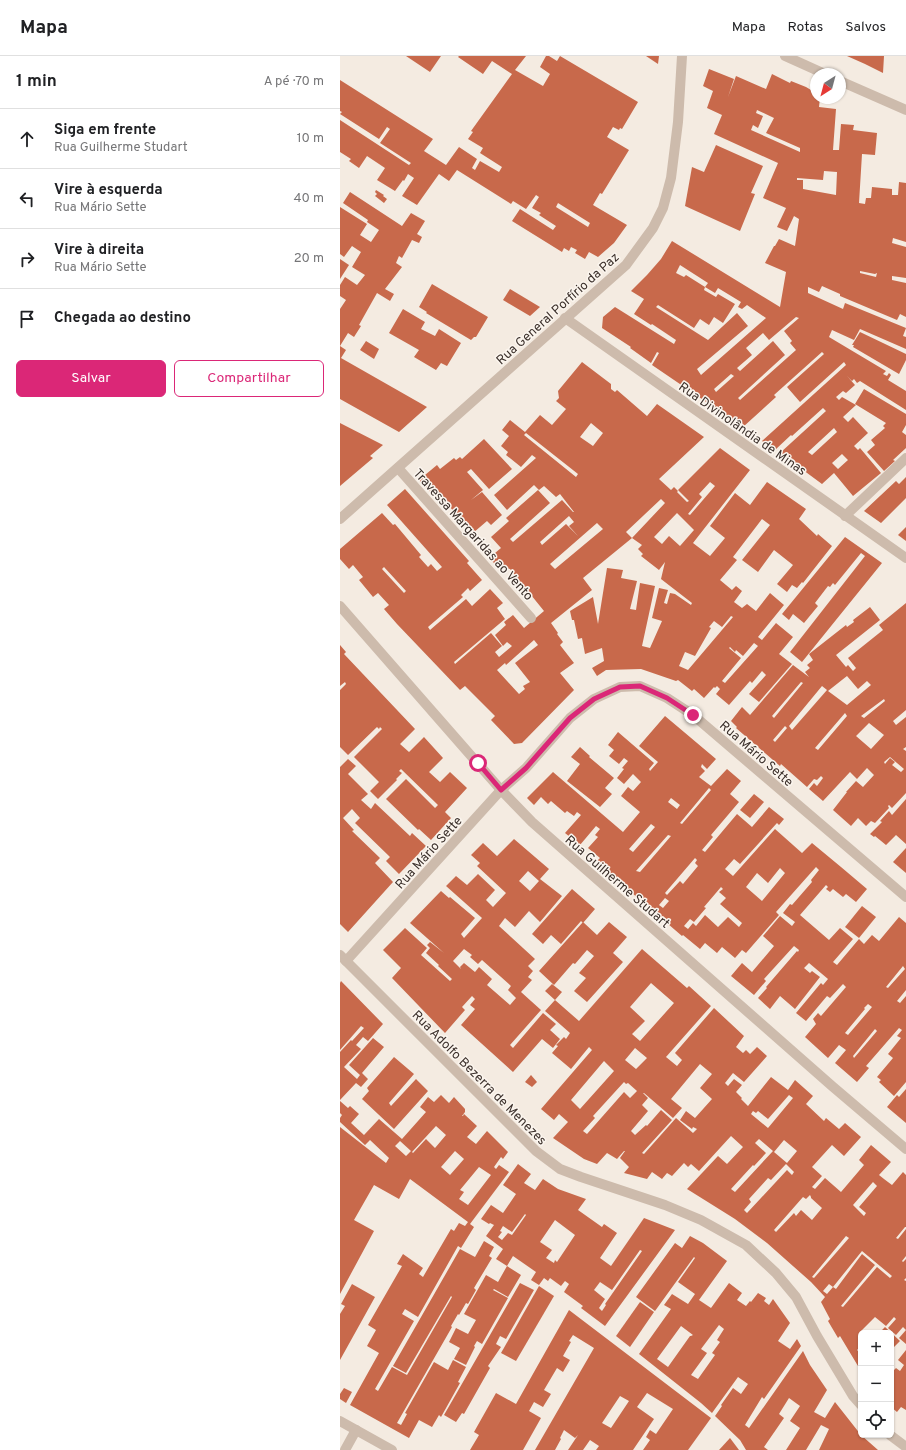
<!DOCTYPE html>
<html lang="pt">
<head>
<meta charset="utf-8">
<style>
  :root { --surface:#fff; --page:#f2f2f2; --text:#202124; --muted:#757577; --line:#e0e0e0; --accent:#db2777 }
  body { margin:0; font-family:Overpass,sans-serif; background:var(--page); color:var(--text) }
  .controls { position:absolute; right:12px; bottom:12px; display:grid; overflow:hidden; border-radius:6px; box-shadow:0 1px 3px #0004 }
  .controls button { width:36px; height:36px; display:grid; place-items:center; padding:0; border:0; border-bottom:1px solid var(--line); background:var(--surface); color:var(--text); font:20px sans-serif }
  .compass { position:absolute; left:470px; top:12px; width:36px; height:36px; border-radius:50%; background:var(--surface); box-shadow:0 1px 3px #0004; rotate:216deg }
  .stop { position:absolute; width:12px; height:12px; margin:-9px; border:3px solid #db2777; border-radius:50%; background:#fff }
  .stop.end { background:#db2777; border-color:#fff; box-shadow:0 1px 4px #0008 }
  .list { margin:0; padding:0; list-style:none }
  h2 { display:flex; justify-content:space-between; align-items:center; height:52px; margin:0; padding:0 16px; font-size:17px }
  h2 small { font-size:13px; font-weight:400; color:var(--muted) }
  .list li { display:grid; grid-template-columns:26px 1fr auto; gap:12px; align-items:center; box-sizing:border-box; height:60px; padding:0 16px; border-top:1px solid var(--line) }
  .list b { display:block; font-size:15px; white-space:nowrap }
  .list p { margin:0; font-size:13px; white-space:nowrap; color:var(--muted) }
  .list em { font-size:13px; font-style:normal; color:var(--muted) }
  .actions { display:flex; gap:8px; padding:12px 16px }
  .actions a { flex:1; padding:9px 0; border:1px solid var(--accent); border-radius:6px; text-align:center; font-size:14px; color:var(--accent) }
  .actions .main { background:var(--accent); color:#fff }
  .icon { flex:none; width:22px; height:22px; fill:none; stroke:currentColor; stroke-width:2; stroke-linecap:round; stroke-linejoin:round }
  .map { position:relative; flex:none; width:566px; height:1394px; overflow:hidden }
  header { display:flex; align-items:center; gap:24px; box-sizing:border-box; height:56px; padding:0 20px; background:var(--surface); border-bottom:1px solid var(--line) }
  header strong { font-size:19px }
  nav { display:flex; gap:22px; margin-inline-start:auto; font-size:14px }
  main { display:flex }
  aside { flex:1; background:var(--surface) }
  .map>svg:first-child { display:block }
  .building { fill:#c8694b; fill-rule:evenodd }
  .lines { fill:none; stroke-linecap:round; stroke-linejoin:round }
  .minor { stroke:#cdbbac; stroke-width:10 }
  .route { stroke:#db2777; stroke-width:5 }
  .labels { text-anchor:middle; stroke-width:3; stroke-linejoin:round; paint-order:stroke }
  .street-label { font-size:13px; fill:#3b302b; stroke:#fbf5ee }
</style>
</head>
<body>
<header>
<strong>Mapa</strong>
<nav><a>Mapa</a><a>Rotas</a><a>Salvos</a></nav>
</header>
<main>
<aside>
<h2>1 min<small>A pé · 70 m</small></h2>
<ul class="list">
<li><svg class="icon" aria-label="ahead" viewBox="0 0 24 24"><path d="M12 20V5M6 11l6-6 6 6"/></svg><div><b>Siga em frente</b><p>Rua Guilherme Studart</p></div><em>10 m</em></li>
<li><svg class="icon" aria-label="left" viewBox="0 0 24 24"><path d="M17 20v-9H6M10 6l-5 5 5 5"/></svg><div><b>Vire à esquerda</b><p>Rua Mário Sette</p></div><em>40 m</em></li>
<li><svg class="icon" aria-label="right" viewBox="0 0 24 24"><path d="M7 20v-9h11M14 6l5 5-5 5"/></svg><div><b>Vire à direita</b><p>Rua Mário Sette</p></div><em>20 m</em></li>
<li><svg class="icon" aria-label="arrive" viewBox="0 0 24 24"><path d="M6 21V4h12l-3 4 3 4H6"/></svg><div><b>Chegada ao destino</b></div></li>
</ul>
<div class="actions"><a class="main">Salvar</a><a>Compartilhar</a></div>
</aside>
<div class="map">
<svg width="566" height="1394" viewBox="0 0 566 1394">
  <rect width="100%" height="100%" fill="#f4ebe1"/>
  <!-- building -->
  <g class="building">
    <path d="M66 0H101L90 16Z"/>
    <path d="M119 0H186L175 14 203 30 210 18 200 11 206 0H209L217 5 220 0 298 46 282 73 280 72 279 74 273 71 267 81 289 94 262 138 260 137 253 149 287 169 274 187 258 201 249 196 245 203 235 197 237 194 231 191 229 195 224 192 222 196 172 165 180 153 213 174 216 170 199 159 201 157 192 152 199 141 196 139 186 153 173 145 171 148 117 114 109 125 99 118 77 149 62 140 74 122 68 118 64 125 63 124 55 135 37 124 45 112 27 100 19 112 9 105 11 103 0 96V64L69 109 71 107 40 87 50 73 47 71 39 83 0 58 2 56 0 55V24L93 83 84 95 106 109 119 91 137 103 132 112 135 114 140 105 159 116 162 111 140 97 143 92 128 83 133 76 131 75 172 18 152 5 143 18 118 1ZM218 147 250 167 248 171 216 151Z"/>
    <path d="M306 0H319L318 8Z"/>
    <path d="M507 0H544L543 17 525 8Z"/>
    <path d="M369 13 394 23 388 41 396 20 426 33 432 18 450 27 451 25 466 31 476 37V42H480L479 51 496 53 493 94H499L501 68 514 69 513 74 537 77 535 99 522 98 519 147 525 148 526 142H531L532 131 552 133V139H558L559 126 566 127V186L553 182 552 187 566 191V222L552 220V224L566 227V261L560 258 557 264 500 240V238L482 230 479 236 468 231V237L503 253 505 247 566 272 563 280 566 281V293L520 273 514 284 492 274 489 281 546 315 543 318 547 320 549 317 551 319 548 324 566 335V354L520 325 517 327 514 323 512 325 507 320 515 329 506 337 503 335 496 341 499 344 502 341 516 349 503 361 508 366 513 361 528 377 514 390 518 394 520 392 541 417 513 440 494 417 482 428 440 397 486 355 483 352 452 380 451 379 435 394 422 385 506 309 504 306 460 346 447 331 484 298 482 296 434 339 436 341 403 371 312 309 319 297 317 296 311 307 290 292 291 291 262 272 263 261 275 251 334 288 336 284 312 268 311 269 294 258 304 243 291 235 307 219 321 203 332 185 440 251 446 216 425 207 434 190H435L439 183 455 190 459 163 454 160 447 175 437 171 446 152 423 142 438 107 374 78 382 59 367 52 373 35 363 30ZM417 54 434 62 426 77 460 92V96L411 74 413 69 418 72 423 60 416 57ZM484 115 497 116 496 139 463 133V124H457V122L483 124ZM340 209 368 227 365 231 375 237 378 232 401 246 398 251 402 253 407 249 426 262 361 319 357 313 408 270 397 257 368 284 316 251 318 249 354 272 360 263 369 269 374 261 383 267 395 248 378 238 376 241 364 234 365 231 346 219 344 221 336 217ZM520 215 535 218 537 217 536 221 520 217ZM456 261 459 262 444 275 452 285 450 287 456 294 400 344 398 342 445 299 433 285 400 315 397 312 412 299 406 292 423 277 429 284ZM391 318 394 320 376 336 374 333ZM494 372 497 376 472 399 468 396ZM502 398 508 404 498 413 492 407Z"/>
    <path d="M376 89 423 110 411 137 415 138 400 175 345 150 352 111 364 116Z"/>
    <path d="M36 134 44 139 43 140 47 143 44 147 35 140 37 138 35 136Z"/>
    <path d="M10 136 62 170 71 157 85 165 77 178 82 181 79 187 72 184 62 202 59 200 56 207 62 211 45 233 54 238 50 245 37 237 19 269 21 270 14 281 8 277 0 290 6 294 1 302 87 351 59 376 0 343V253L6 244 0 240V229L5 221 17 229 25 219 12 211 21 196 12 190 4 201 0 198V151L27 168 20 179 31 186 39 174 27 166 28 164 3 147Z"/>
    <path d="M0 203 9 209 0 223Z"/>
    <path d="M92 228 148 261 136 281H134L131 284 86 257 87 256 79 251Z"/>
    <path d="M170 233 200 251 190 260 163 244Z"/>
    <path d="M63 253 85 266 81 273 95 280 99 273 121 287 107 310 101 307 96 314 74 301 79 294 49 277Z"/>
    <path d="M520 276 566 298V304L559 318 513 291 514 289H512Z"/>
    <path d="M26 285 39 293 34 303 20 294Z"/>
    <path d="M242 306 271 328V333L275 336 277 334 307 360 317 348 364 381 319 423 331 434 334 431 338 435 337 436 347 446 349 445 338 434 380 392 410 414 353 487 370 500 385 482 370 470 395 437 410 449 427 426 466 453 459 463 477 480 478 478 492 490 463 527 462 526 457 532 452 529 447 536 437 528 453 509 434 494 418 516 402 504 430 469 422 463 393 501 397 504 380 524 392 534 396 530 402 535 394 546 402 552 407 548 416 555 430 537 444 549 418 581 422 584 436 567 453 581 439 598 452 608 419 646 409 638 426 619 422 615 412 627 410 625 389 649 376 638 380 633 377 630 375 632 374 631 364 642 354 633 352 635 338 624 336 625 301 613 266 614 257 620 252 612 264 605 262 592 245 598 242 582 238 583 234 564H232L230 555 253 541 258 568 267 512 283 514 281 522 297 525 290 553 296 554 300 527 315 530 302 590 310 592 322 565 312 562 319 532 328 534 324 547 327 548 330 537 335 538 351 549 352 547 321 523 325 506 319 514 301 500 303 498 298 493 302 489 292 482 325 447 321 443 286 476 292 482 243 522 252 534 211 567 218 577 217 578 223 586 220 589 234 607 220 617 234 634 182 687 174 688 151 664 155 660 125 630 120 634 57 568 44 553 49 549 38 537 33 541 19 524 23 521 13 509 9 513 0 503V493L42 457 53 469 55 468 81 499 79 501 88 511 91 508 97 515 102 511 47 449 65 433 129 505 127 507 142 524 130 535 128 532 121 539 123 541 88 571 90 574 126 543 132 550 150 533 163 547 157 552 165 563 114 606 115 608 151 577 162 590 155 596 159 601 172 590 167 586 163 590 155 579 166 569 164 566 173 559 184 572 204 555 170 513 157 510 149 502 161 492 151 481 169 465 166 462 198 434 210 447 170 483 173 486 222 444 233 456H234L220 438 216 441 204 430 199 434 194 429 167 454 154 439 196 402 192 399 181 411 166 399 168 396 161 390 169 380 162 374 170 364 185 376 200 359 212 369 226 353 216 345 219 342 218 335ZM251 367 263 377 253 390 240 381ZM186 377 238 418 236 421 184 379ZM370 426 375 430 350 459 348 458 362 441 359 438ZM337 457 354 474 340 490 329 480 322 488 314 481ZM229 460 234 466 229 470 238 480 226 468 202 489 200 486ZM257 467 263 473 215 513 210 508ZM44 511 66 535 64 537 42 513ZM391 560 393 561 348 614 339 610 345 596 355 600 371 572 369 571 374 565 382 571ZM194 584 198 589 175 607 190 626 183 630 185 633 179 638 157 614 165 607 166 609ZM414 587 418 590 385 627 382 625 401 602 389 592 390 591 395 596 396 594 403 600Z"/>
    <path d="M524 333 566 358V369L562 376 566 379V392L553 404 555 405 544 415 527 396 535 389 531 384 545 372 543 370 546 367 515 348Z"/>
    <path d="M0 367 43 389 30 400 33 402 0 430Z"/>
    <path d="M144 383 172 413 149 433 131 413 127 416 143 434 131 444 142 436 162 459 151 469 147 465 133 477 101 441 98 444 79 424 97 409 100 413 114 402 116 404 120 401 122 403Z"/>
    <path d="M566 421V442L541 467 524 455 556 425 559 428Z"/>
    <path d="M566 471V485L558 479Z"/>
    <path d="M505 481 542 507 462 606 450 596 525 500 521 497 495 529 493 527 490 531 488 530 475 547 478 550 464 567 453 558 449 564 442 558Z"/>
    <path d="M566 547V654L553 665 556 669 566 661V691L563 693 566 695V737L552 752 549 749 548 750 549 752 535 767 531 765 526 770 518 762 511 770 493 754 507 736H506L516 725 523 731 534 719 527 712 517 723 510 716 483 745 469 733 474 727 477 730 483 722 481 720 477 724 474 723 467 731 441 708 440 710 396 672 397 671 391 665 402 651 410 659 453 609 469 621 465 616 470 612 467 609 473 604 469 598 506 569 507 571 514 566 513 564 530 551 540 564 496 599 506 611 508 609 513 615 516 612 508 602 543 574 539 569ZM507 620 518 633 527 625 531 629 507 649 488 635ZM461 626 463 627 434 662 432 660ZM482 630 487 634 452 674 449 670ZM544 643 545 645 524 662 521 660ZM505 657 507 660 478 694 475 692ZM529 667 544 679 531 693 516 680ZM445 670 447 672 435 686 433 684ZM550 701 564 713 561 716 552 709 555 706 550 702 545 708 544 706Z"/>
    <path d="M0 589 6 596 4 598 75 673 60 688 69 696 84 681 103 702 89 716 100 726 110 716 127 732 105 756 111 762 91 784 79 773 78 774 46 743 66 723 95 752 98 749 61 713 59 715 62 717 56 723 57 724 38 743 30 735 39 726 14 701 42 673 40 671 39 673 37 671 8 699 0 691V634L6 628 5 626 0 630Z"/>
    <path d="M325 660 376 703 367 713 362 708 361 711 365 715 359 721 371 730 387 713 401 725 390 738 399 746 371 779 373 781 362 794 365 796 397 758 412 771 429 751 444 763 439 769 437 767 400 808 394 803 385 813 393 820 435 773 462 797 472 787 501 811 527 833 516 846 506 838 503 841 493 833 490 836 486 833 488 831 486 829 460 859 489 884 500 872 513 883 493 906 497 909 519 883 524 888 532 879 539 885 559 861 566 867V934L557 945 560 947 566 940V1026L554 1040 539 1026 541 1024 537 1021 553 1002 548 998 561 982 557 980 562 974 559 972 526 1010 529 1012 517 1026 495 1007 506 994 499 989 488 1002 465 981 476 968 473 963 478 957 481 960 506 931 503 928 490 942 487 940 466 965 456 957 481 927 483 929 488 923 469 907 464 912 470 917 472 915 480 921 455 953 440 940 430 953 418 942 427 932 426 931 457 895 458 896 459 894 454 890 424 923 426 925 414 939 391 920 402 907 412 916 434 890 423 880 440 860 452 870 455 866 443 857 450 848 452 849 472 826 471 824 479 814 476 811 436 856 439 859 406 897 402 894 395 902 382 891 377 897 365 887 360 893 343 879 342 880 256 806 260 802 248 792 258 781 255 779 260 773 256 770 240 789 225 777 241 759 237 756 234 760 227 755 225 757 211 745 208 748 201 741 194 749 187 742 213 716 283 776 300 756 281 740 288 731 293 735 301 726 293 718 284 728 277 722 284 713 282 712 288 705 284 702 279 708 269 700 274 694 268 689 278 676 314 707 309 713 310 715 318 706 299 690ZM369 732 371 734 342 768 340 767ZM331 742 340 749 337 753 328 746ZM311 768 315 771 293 796 289 793ZM328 779 331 780 300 816 296 815ZM355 802 357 804 355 807 358 810 343 828 340 825 327 839 325 837ZM440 812 445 817 422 845 406 831 417 817 428 827ZM381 831 383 833 379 836 386 842 380 848 402 867 399 871 388 861 378 871 365 859 356 870 353 867 348 873 344 870 350 863 354 866 366 852 364 851ZM325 842 329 845 323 852 319 849ZM563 910 565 913 548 932 546 931ZM528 948 532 951 508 979 505 977 525 953 524 952ZM535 973 537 975 514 1002 513 1000Z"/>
    <path d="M240 691 250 700 249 701 274 722 265 732 272 738 260 751 227 725 240 708 231 701Z"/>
    <path d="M8 703 16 710 8 718 28 738 21 744 31 753 35 747 70 780 72 777 86 790 59 818 46 805 50 801 15 767 20 762 12 753 3 762 14 774 12 775 40 802 35 807 53 826 8 876 0 868V711Z"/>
    <path d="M414 738 424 746 410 762 400 754Z"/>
    <path d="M566 743V788L556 779 546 789 535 780 534 781 530 778 542 766 540 765 549 755 552 759Z"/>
    <path d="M174 783 209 813 200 823 222 840 200 866 189 855 175 871 165 862 159 870 195 903 188 910 193 915 188 921 192 924 181 936 201 954 170 989 173 992 203 957 216 968 210 974 220 983 213 992 202 983 173 1016 121 969 135 953 130 949 135 943 132 940 122 951 125 954 105 977 52 922 61 912 43 894 65 872 87 892 81 899 110 925 112 923 98 910 99 909 86 897 90 892 87 889 90 886 104 897 70 867 101 835 109 842 110 841 135 862 121 878 124 882 142 862 106 830 116 820 127 829 138 818 155 834 146 844 153 851 166 837 137 810 140 807 131 799 143 787 157 800ZM188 815 199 825 190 835 179 825ZM124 893 132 899 130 901 138 908 142 904 171 930 168 934 176 942 170 949 147 929 152 923 139 911 135 916 124 907 120 911 121 913 113 905Z"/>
    <path d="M566 792V817L553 806Z"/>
    <path d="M232 833 255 853 243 867 241 865 221 888 211 879 203 888 192 878Z"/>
    <path d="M522 850 536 861 519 882 505 871Z"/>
    <path d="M243 866 257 879 269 866 287 881 273 897 283 906 247 946 234 935 246 922 239 917 254 900 247 894 235 908 233 907 214 929 199 915Z"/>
    <path d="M302 893 347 932 349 930 371 950 326 1001 337 1010 342 1004 335 997 374 952 404 980 396 991 403 997 406 994 410 998 417 991 427 1000 404 1026 393 1017 385 1027 388 1030 394 1023 402 1029 396 1036 402 1042 401 1043 408 1050 431 1021 448 1034 455 1024 473 1040 466 1048 484 1065 486 1062 499 1073 505 1067 521 1081 504 1100 492 1089 472 1111 482 1120 472 1131 475 1133 485 1122 501 1136 524 1109 519 1104 531 1089 551 1106 539 1119 544 1123 552 1129 563 1116 566 1119V1171H565L556 1182 558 1183 566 1173V1200L562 1205 563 1206 566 1203V1222L564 1224 566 1225V1288L559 1282 566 1274 563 1271 556 1279 548 1272 556 1263 554 1261 546 1270 535 1261 520 1276 521 1290 517 1294 520 1297 521 1296V1315L500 1280 498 1282 488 1265 490 1263 481 1246 485 1241 471 1226 427 1187 395 1163 347 1133 378 1100 387 1108 403 1091 391 1080 359 1115 351 1108 348 1111 344 1107 332 1120 327 1117 322 1123 312 1116 307 1123 284 1117 289 1111 280 1102 285 1095H284L277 1103 267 1097 257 1108 244 1103 213 1082 228 1066 219 1058 214 1064 201 1053 252 994 249 991 231 1013 212 997 218 990 216 989 224 981 226 983 230 977 205 955 215 944 205 935 212 928 222 936 215 944 239 965ZM311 927 334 947 300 985 292 978 305 965 290 951ZM295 992 307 1002 296 1013 285 1004ZM264 1005 274 1015 240 1053 231 1044ZM360 1008 372 1018 360 1032 372 1043 355 1062 346 1055 340 1064 352 1073 353 1071 357 1073 353 1077 336 1062 304 1098 302 1097 332 1064 321 1054 307 1070 306 1069 295 1079 291 1075 308 1055 302 1049 308 1042 303 1037H304L333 1062 342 1052 331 1043ZM284 1026 286 1028 288 1027 297 1035 290 1042 284 1036 247 1078 243 1075 255 1062 253 1060ZM449 1039 453 1042 428 1072 411 1058 413 1055 416 1057 418 1055 428 1063ZM419 1083 433 1095 395 1136 391 1133 413 1109 414 1110 426 1097 415 1087ZM444 1084 457 1095 447 1107 434 1096ZM446 1108 454 1116 452 1119 447 1114 407 1157 404 1154 411 1146 409 1143 428 1122 431 1124ZM533 1126 537 1130 519 1151 526 1157 524 1160 513 1149ZM470 1139 471 1141V1142L482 1152 472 1164 461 1154 456 1160 454 1157 436 1176 434 1174 463 1141 466 1143ZM506 1180 509 1182 474 1222 472 1221ZM522 1195 552 1220 550 1222 537 1211 503 1251 501 1250 535 1209 522 1198 496 1233 493 1231 487 1238 483 1235 489 1228 493 1231Z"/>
    <path d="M1 925 43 968 28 985 23 981 16 989 21 993 4 1011 17 1023 20 1019 9 1009 33 982 44 991 22 1017 28 1023 21 1031 16 1027 0 1044V996L11 984 12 985 24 972 21 970 0 994V927Z"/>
    <path d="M54 1001 74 1018 49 1047 51 1050 76 1023 88 1035 54 1073 22 1043 29 1035 27 1032Z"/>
    <path d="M191 1019 197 1026 192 1031 185 1026Z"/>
    <path d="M566 1033V1067L547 1051 557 1039 559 1041Z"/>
    <path d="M101 1039 109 1047 114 1041 125 1053V1056L122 1060H123L124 1058 137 1070 127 1081 136 1088 147 1075 168 1096 163 1103 161 1101 154 1111 156 1113 159 1109 169 1116 130 1168 134 1171 121 1192 118 1190 78 1261 65 1253 62 1258 74 1265 35 1333 38 1335 52 1311 67 1319 112 1241 111 1240 66 1317 53 1310 120 1193 135 1201 144 1185 154 1191 149 1200 152 1202 134 1232 136 1234 128 1248 126 1247 119 1259 118 1258 111 1270 112 1271 57 1367 61 1369 67 1358 65 1357 94 1306 108 1314 113 1304 126 1311 118 1326 120 1327 101 1361 99 1359 92 1371 79 1364 69 1382 10 1349 39 1297 27 1290 36 1274 28 1269 62 1210 57 1208 63 1198 83 1212 79 1218 83 1221 111 1173 114 1175 119 1167 125 1170 128 1166 70 1123 59 1143 34 1129 14 1164 34 1175 0 1238V1071L46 1107 49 1102 30 1084 25 1089 0 1066V1062L2 1059 0 1057V1045L8 1052 10 1050 19 1058 11 1067 24 1079 39 1063 62 1083 86 1056 80 1051 88 1041 94 1046ZM96 1070 106 1079 95 1092 86 1083 73 1097 72 1096ZM60 1085 71 1095 66 1100 55 1090ZM115 1095 124 1103 110 1119 101 1111ZM139 1111 151 1119 128 1149 119 1143 124 1136 120 1134Z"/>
    <path d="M178 1108 191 1118 184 1127 195 1134 203 1123 218 1133 246 1143 238 1154 262 1171 264 1168 277 1177 260 1202 271 1210 304 1162 335 1174 265 1270 241 1252 243 1250 224 1236 229 1228 225 1225 221 1230 210 1222 208 1225 204 1222 199 1229 191 1224 196 1216 173 1200 167 1210 156 1203 163 1193 146 1180 154 1169 150 1167 149 1168 141 1163 151 1149 163 1157 176 1138 163 1129ZM185 1158 186 1159 172 1179 168 1177 162 1184 158 1181 162 1176 160 1175 163 1170 172 1176ZM215 1164 235 1179 217 1206 215 1204 214 1207 206 1202 212 1194 200 1186ZM300 1194 302 1195 265 1248 266 1249 262 1255 259 1252 265 1243 254 1234 260 1226 272 1234Z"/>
    <path d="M350 1180 363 1187 387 1205 359 1244 371 1252 389 1227 402 1237 397 1244 406 1250 410 1245 411 1246 418 1237 426 1242 424 1245 429 1249 433 1243 450 1267 438 1285 450 1293 457 1283 461 1290 424 1343 422 1341 405 1369 409 1372 463 1295 470 1309 487 1334 474 1356 485 1362 495 1346 521 1379 538 1394H479L489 1373 481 1369 466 1394H446L460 1372 450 1365 460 1350 449 1342 439 1358 444 1362 424 1391 428 1394H406L400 1384 375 1360 382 1350 381 1349 393 1332 401 1338 408 1328 398 1321 372 1357 361 1347 299 1298 331 1253 324 1249 332 1238 348 1248 355 1238 338 1226 355 1202 354 1201 315 1255 296 1241 335 1187 342 1192ZM379 1269 384 1273 377 1284 380 1286 372 1297 375 1299 358 1323 351 1319 367 1297 361 1293ZM341 1270 353 1279 351 1280H350L328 1311 317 1303Z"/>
    <path d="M167 1210 181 1219 168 1241 154 1233 153 1234 168 1242 142 1288 137 1285 134 1290 135 1291 126 1309 114 1303 120 1292 109 1286 116 1272 128 1278 136 1264 124 1258 146 1219 158 1226Z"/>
    <path d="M180 1227 194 1234 166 1283 160 1280 156 1288 161 1291 148 1310 150 1312 124 1358 122 1357 116 1366 104 1359Z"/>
    <path d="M12 1228 35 1241 0 1304V1258L5 1250 1 1248Z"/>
    <path d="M199 1230 214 1240 176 1305 161 1297Z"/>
    <path d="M300 1246 314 1256 290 1291 276 1280Z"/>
    <path d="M229 1254 371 1362 348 1394H303L310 1384 306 1381 310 1374 316 1378 333 1353 307 1337 297 1351 314 1363 293 1394H256L259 1390 250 1384 243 1394H228L238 1379 235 1382 224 1374 220 1382 221 1383 215 1394H195L254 1292 233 1279 229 1285 231 1286 223 1300 230 1304 223 1316 217 1312 204 1334 211 1338 203 1351 194 1346 189 1355 201 1362 183 1394H130L139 1379 134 1376 156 1337 176 1348ZM280 1340 289 1345 271 1372 262 1367Z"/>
    <path d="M545 1271 560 1285 551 1294V1277H539Z"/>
    <path d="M566 1294V1354L561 1351 557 1356 551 1351V1317L556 1312 560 1315 564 1309 558 1304Z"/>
    <path d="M4 1332 12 1336 6 1347 0 1343V1338Z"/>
    <path d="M390 1382 399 1394H379Z"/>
  </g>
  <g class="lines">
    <!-- minor -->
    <g class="minor">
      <path d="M445 0 485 18"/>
      <path d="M500 25 566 54"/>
      <path d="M225 262 566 502"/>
      <path d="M58 412 191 562"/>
      <path d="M505 460 566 402"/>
      <path d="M0 463 286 209 313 172 323 152 331 122 338 66 342 0"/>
      <path d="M0 550 161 734 192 766 492 1030 566 1093"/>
      <path d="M0 899 196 1095 220 1113 241 1121 325 1149 361 1164 406 1189 436 1217 456 1241 477 1280 513 1340 521 1349"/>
      <path d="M6 905 161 734 186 712 230 662 254 643 280 631 300 630 327 642 353 659 566 841"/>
      <path d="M0 1365 52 1394"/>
      <path d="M550 1379 566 1391"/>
      <path d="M5 1394 16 1374"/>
    </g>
  </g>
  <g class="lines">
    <!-- route -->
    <path class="route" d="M138 707 161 734 186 712 230 662 254 643 280 631 300 630 327 642 353 659"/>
  </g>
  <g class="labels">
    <!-- street labels -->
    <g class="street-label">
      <text transform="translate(217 252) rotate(-42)" y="5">Rua General Porfírio da Paz</text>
      <text transform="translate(403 372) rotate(35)" y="5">Rua Divinolândia de Minas</text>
      <text transform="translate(134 478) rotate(48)" y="5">Travessa Margaridas ao Vento</text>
      <text transform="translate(417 697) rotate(41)" y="5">Rua Mário Sette</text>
      <text transform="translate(88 796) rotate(-48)" y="5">Rua Mário Sette</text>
      <text transform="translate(278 825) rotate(41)" y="5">Rua Guilherme Studart</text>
      <text transform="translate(140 1021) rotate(45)" y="5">Rua Adolfo Bezerra de Menezes</text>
    </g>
  </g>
</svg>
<div class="controls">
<button>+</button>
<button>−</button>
<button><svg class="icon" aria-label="locate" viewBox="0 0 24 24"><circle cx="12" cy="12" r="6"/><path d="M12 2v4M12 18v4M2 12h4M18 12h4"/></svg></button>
</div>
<svg class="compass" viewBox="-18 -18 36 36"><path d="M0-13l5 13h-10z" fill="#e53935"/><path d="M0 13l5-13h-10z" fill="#757577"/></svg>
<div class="stop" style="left:138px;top:707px"></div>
<div class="stop end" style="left:353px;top:659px"></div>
</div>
</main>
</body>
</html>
